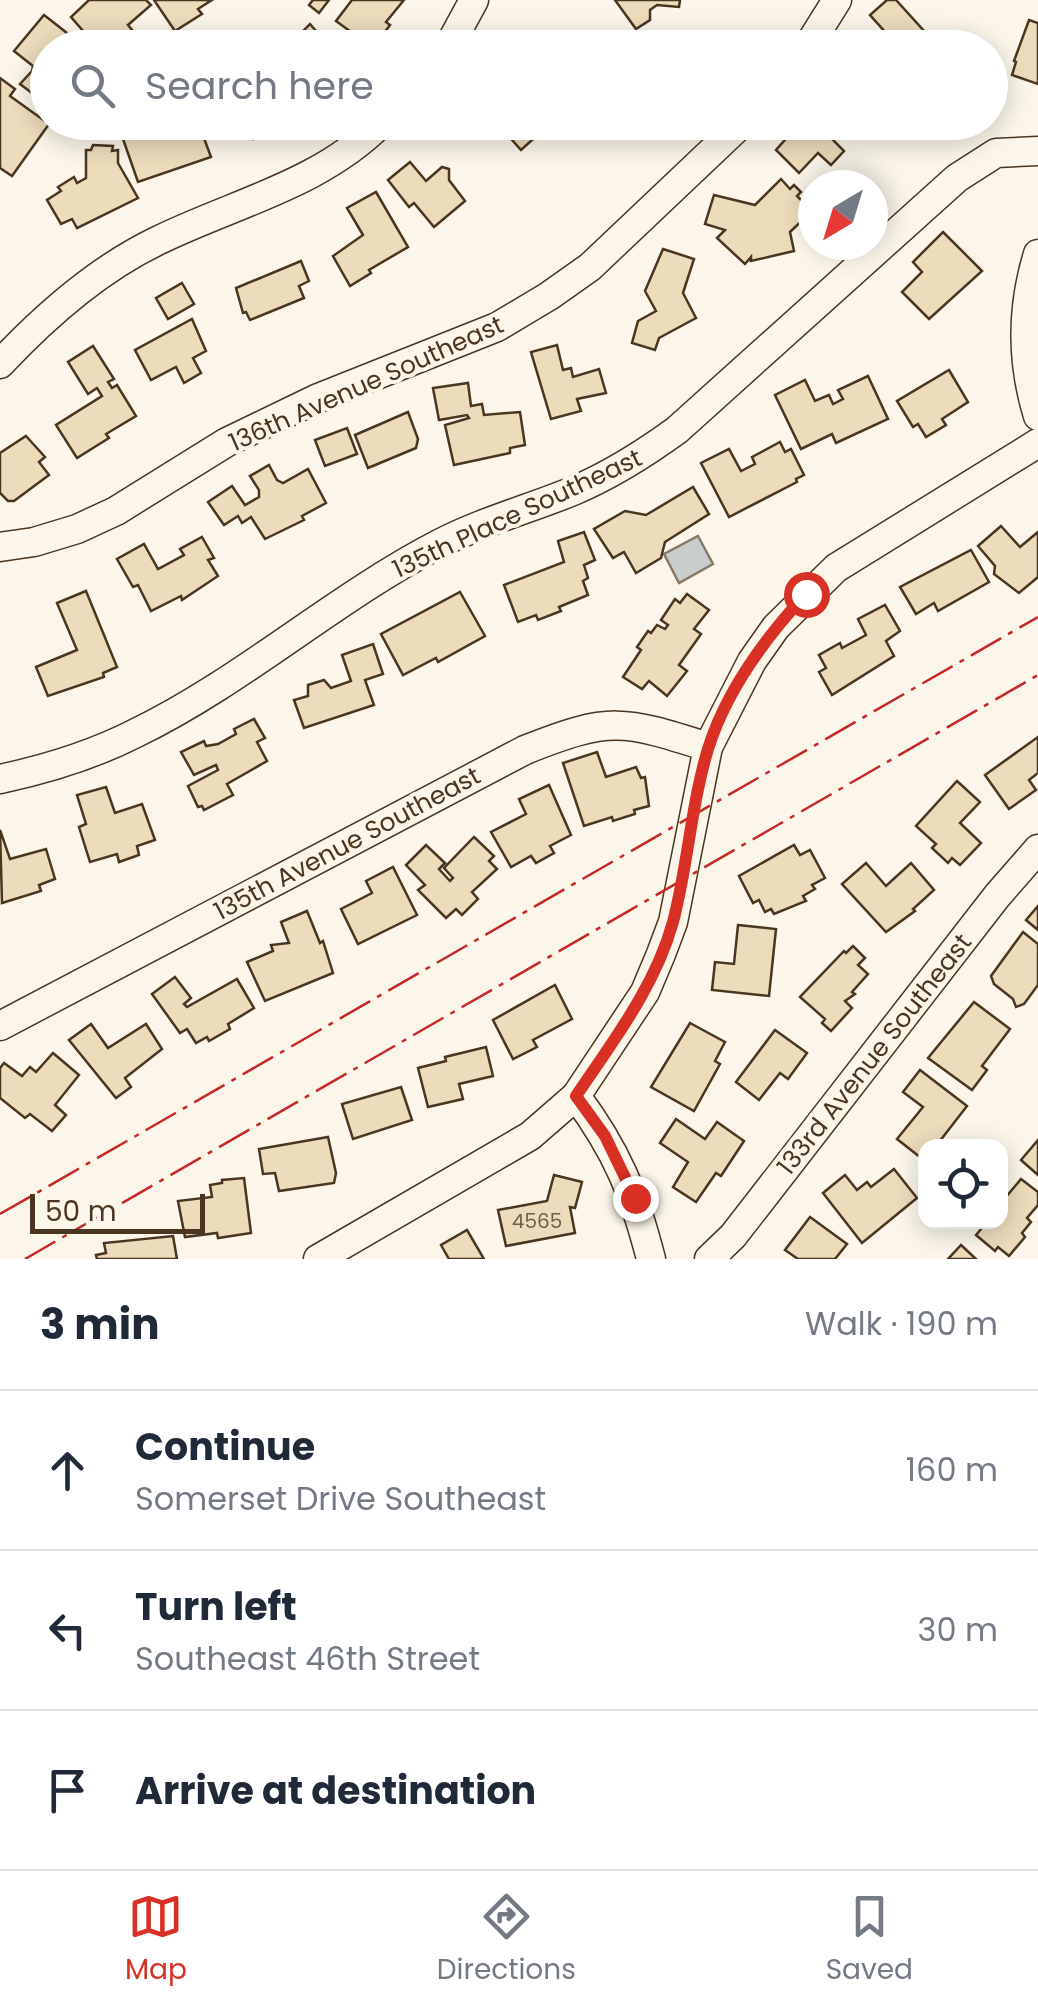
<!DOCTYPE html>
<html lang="en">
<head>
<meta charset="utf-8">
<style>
  :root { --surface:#fff; --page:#f2f2f3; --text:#1f2937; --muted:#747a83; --line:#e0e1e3; --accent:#d93025 }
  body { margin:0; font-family:Poppins,sans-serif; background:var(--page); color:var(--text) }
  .controls { position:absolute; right:30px; bottom:30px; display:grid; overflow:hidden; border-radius:20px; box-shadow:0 5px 25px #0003 }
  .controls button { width:90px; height:90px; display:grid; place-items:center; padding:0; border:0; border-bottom:2px solid var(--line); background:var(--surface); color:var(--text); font:50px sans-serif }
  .compass { position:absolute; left:798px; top:170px; width:90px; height:90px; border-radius:50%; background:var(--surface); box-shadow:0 5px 25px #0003; rotate:218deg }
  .scale { position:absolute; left:30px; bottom:25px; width:175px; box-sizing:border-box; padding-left:10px; border:5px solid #4a3520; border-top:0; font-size:28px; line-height:35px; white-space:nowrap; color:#4a3520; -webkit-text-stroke:8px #fbf6e9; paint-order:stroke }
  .stop { position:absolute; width:30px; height:30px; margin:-22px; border:8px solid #d93025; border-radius:50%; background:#fff }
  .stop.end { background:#d93025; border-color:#fff; box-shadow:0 2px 10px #0008 }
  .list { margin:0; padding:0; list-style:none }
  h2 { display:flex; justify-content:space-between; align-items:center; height:130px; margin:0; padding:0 40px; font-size:42px }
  h2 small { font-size:32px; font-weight:400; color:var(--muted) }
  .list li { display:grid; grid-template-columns:65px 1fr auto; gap:30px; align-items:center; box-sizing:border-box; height:160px; padding:0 40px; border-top:2px solid var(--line) }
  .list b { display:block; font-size:38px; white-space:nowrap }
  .list p { margin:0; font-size:32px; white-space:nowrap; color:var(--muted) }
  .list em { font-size:32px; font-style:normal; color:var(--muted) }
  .icon { flex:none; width:55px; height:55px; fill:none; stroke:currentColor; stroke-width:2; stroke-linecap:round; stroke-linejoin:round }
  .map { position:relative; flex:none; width:1038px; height:1259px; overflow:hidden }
  .search { position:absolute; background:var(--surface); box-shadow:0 5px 25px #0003; left:30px; right:30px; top:30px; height:110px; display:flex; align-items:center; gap:25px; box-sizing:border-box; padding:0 35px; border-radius:55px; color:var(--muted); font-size:38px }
  .sheet { height:610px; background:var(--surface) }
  nav { display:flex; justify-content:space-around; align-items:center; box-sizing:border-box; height:140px; border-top:2px solid var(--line); background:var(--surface); font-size:28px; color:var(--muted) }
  nav a { display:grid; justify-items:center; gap:5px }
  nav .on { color:var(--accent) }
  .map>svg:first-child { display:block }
  .water { fill:#c9cecd; stroke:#887966; stroke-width:2.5 }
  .building { fill:#ecdcbc; stroke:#4a3520; stroke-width:2.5 }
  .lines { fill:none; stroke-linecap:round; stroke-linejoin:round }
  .minor-casing { stroke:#4a3520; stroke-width:31 }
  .minor { stroke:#fbf6e9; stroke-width:28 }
  .power { stroke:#c62828; stroke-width:2.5; stroke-dasharray:35 8 5 8; stroke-linecap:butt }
  .route { stroke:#d93025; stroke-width:12 }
  .labels { text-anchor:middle; stroke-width:8; stroke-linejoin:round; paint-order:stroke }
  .number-label { font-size:20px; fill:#725f47 }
  .street-label { font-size:25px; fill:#4a3520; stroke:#fbf6e9 }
</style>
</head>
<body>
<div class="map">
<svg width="1038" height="1259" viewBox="0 0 1038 1259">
  <rect width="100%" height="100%" fill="#fbf6e9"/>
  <!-- water -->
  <path class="water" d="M698 536 713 564 679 583 664 554Z"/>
  <!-- building -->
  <g class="building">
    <path d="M89 0H146L151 5 128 25 133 31 116 46 111 40 98 48 71 17Z"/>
    <path d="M154 0H212L198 9 202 14 175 31Z"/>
    <path d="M313 0H329L319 13 309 5Z"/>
    <path d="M352 0H404L386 22 390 25 373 48 336 21Z"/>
    <path d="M615 0H680L679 7 657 5 650 10V20L636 29Z"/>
    <path d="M887 0H896L925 32 918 39 924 46 922 48H870L886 33 870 15Z"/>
    <path d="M44 15 67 33 59 43 63 46 68 40 76 48H48V105L20 84 32 71 33 66 14 51Z"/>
    <path d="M1029 20 1038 23V84L1012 75 1016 62 1014 61Z"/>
    <path d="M310 24 323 39 331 32 347 48H306L297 37Z"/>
    <path d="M0 78 15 89 10 96 49 124 12 176 0 168Z"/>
    <path d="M168 122H198L211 157 138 182 123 139Z"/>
    <path d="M244 122H292L294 130 276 138 272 129 253 139Z"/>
    <path d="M496 122H552L521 150Z"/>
    <path d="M801 122H835L842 129 833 140 844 151 831 165 818 153 799 173 776 150Z"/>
    <path d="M93 145 113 146 112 151 118 150V163L138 198 77 228 72 219 61 224 47 200 61 191 58 187 74 177 77 183 86 178V150H91Z"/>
    <path d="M410 162 426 181 442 167 449 169V180L465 201 434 227 414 203 409 207 388 180Z"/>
    <path d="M781 179 790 189 794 185 801 192 797 196 812 211 790 232 794 251 751 261V257L745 264 717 238 725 230 705 224 714 195 755 205Z"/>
    <path d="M376 192 408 247 369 270 371 273 350 286 333 256 363 235 347 208Z"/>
    <path d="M943 232 982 271 929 319 902 292 922 272 913 262Z"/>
    <path d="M663 249 694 259 683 293 696 318 659 338 655 350 632 343 638 321 656 311 645 291Z"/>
    <path d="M301 261 309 281 299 286 304 298 250 320 246 312 243 313 236 288Z"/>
    <path d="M182 283 194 304 168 319 156 298Z"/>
    <path d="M192 319 206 351 193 358 201 373 184 383 176 367 151 380 135 350Z"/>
    <path d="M557 345 563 370 571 368 573 377 599 369 606 393 577 399 581 411 551 419 531 352Z"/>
    <path d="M93 346 114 379 108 382 112 388 117 385 136 416 106 434 109 438 77 458 56 425 102 396 97 388 88 394 68 362Z"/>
    <path d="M949 370 968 402 942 419 946 425 926 437 918 424 913 427 897 401Z"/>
    <path d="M868 376 888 419 836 443 832 434 801 449 775 395 805 380 815 401 829 395 833 404 843 399 838 390Z"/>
    <path d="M468 383 471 406 482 404 484 415 520 412 525 445 510 448V453L454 465 445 425 469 418 467 415 439 420 433 388Z"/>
    <path d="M408 412 418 439 416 448 368 468 355 435Z"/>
    <path d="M347 428 357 454 325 466 315 440Z"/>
    <path d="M26 436 45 457 39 462 49 475 14 501H8L0 493V453Z"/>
    <path d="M780 442 785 452 791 449 804 475 796 479 797 482 729 517 701 463 729 449 741 471 755 464 752 457Z"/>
    <path d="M269 465 277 480 283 483 308 469 326 503 302 516 304 520 265 539 251 517 242 523 238 516 224 525 208 502 232 486 245 505 259 497V490L250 476Z"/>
    <path d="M693 487 709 514 665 542 661 558 636 573 624 552 613 558 594 529 625 511 646 515Z"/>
    <path d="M1001 526 1020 547 1038 532V577L1019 593 994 574 995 566 978 546Z"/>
    <path d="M584 532 595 560 584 565 588 578 583 581 588 595 559 607 561 611 538 620 536 615 518 622 504 585 564 562 558 541Z"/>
    <path d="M202 537 214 558 208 560 218 576 182 600 181 596 151 611 138 585 133 587 117 559 144 544 158 569 184 555 180 549Z"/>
    <path d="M971 550 989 582 938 611 934 603 916 614 900 587Z"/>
    <path d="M86 591 117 667 103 673 104 677 48 696 36 667 77 650 57 603Z"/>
    <path d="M460 592 485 636 438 662 436 658 403 675 381 634Z"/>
    <path d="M687 594 709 610 694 629 701 634 679 665 687 671 667 696 649 681 642 689 623 677 641 650 637 647 648 631 651 633 657 625 665 629 668 625 661 620 675 599 680 603Z"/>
    <path d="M885 605 900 631 886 641 894 656 832 695 819 672 826 668 819 655 840 643 842 648 866 635 858 619Z"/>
    <path d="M373 644 383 674 365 680 374 705 304 728 294 700 308 696V685L324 680 331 688 351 681 342 655Z"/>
    <path d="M254 719 265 738 257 742 267 761 227 784 233 795 204 810 202 806 198 807 188 786 218 770 216 765 194 775 181 752 204 741 206 746 218 744 236 734 234 729Z"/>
    <path d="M1038 737V773L1029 780 1036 790 1009 809 985 775Z"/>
    <path d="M597 752 606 777 636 767 641 778 645 777 649 806 634 810 635 814 613 821 612 817 584 826 563 763Z"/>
    <path d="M957 781 980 802 960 823 981 843 960 865 952 858 948 863 932 848 936 844 916 826Z"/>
    <path d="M549 785 571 835 550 846 554 853 536 863 531 856 511 867 491 832 526 814 519 799Z"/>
    <path d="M106 787 115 813 142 804 155 840 137 846 139 855 119 862 117 854 90 862 79 827 86 824 77 795Z"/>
    <path d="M0 830 10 859 46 849 55 879 39 885 41 891 2 903Z"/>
    <path d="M474 837 494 856 489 861 497 869 472 892 478 899 462 915 456 909 446 918 418 890 425 885 406 865 426 845 445 863 439 869 450 881 453 878 444 868Z"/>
    <path d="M794 845 800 855 810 850 825 878 812 885 815 889 803 896 806 901 774 914 771 909 765 912 759 900 753 903 739 876Z"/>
    <path d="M866 863 886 886 911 863 934 890 913 909 915 911 886 932 842 884Z"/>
    <path d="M393 867 417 915 358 944 341 909 372 893 366 881Z"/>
    <path d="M1038 906V930L1026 920Z"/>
    <path d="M307 911 320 943 323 941 333 973 265 1001 247 962 273 951 271 945 289 943 281 922Z"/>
    <path d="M738 925 776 929 769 996 712 990 715 962 734 964Z"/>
    <path d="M1023 932 1038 944V985L1024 1004 1016 1007 1013 999 994 984 991 976Z"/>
    <path d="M853 946 865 958 858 965 868 974 852 992 855 994 845 1001 852 1008 831 1031 822 1023 825 1019 800 997 844 951 846 953Z"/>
    <path d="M175 977 191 998 184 1004 187 1007 237 979 254 1008 228 1024 230 1029 209 1041 207 1037 196 1043 187 1029 180 1033 152 994Z"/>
    <path d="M555 985 572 1019 533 1040 537 1047 513 1059 493 1020Z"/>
    <path d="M974 1002 1010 1029 982 1066 987 1070 972 1090 928 1058Z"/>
    <path d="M690 1023 725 1042 715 1061 720 1064 694 1111 651 1087Z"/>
    <path d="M91 1024 108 1048 146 1024 162 1049 125 1078 131 1087 116 1098 69 1040Z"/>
    <path d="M775 1030 807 1053 788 1079 780 1073 759 1100 736 1082Z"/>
    <path d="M486 1047 493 1076 459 1084 463 1099 428 1107 418 1068 446 1061 445 1057Z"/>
    <path d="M53 1053 79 1075 55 1105 66 1115 52 1131 30 1114 25 1118 0 1098V1068L4 1063 22 1076 30 1067 36 1072Z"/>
    <path d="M920 1070 967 1106 936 1146H926L925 1161 897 1139 923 1107 903 1092Z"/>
    <path d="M401 1087 412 1120 353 1139 342 1104Z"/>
    <path d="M676 1119 705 1139 717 1122 744 1141 721 1176 716 1173 696 1202 673 1187 688 1162 660 1143Z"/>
    <path d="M328 1137 336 1173 334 1183 279 1191 275 1173 263 1174 259 1149Z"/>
    <path d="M1038 1140V1175L1021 1160Z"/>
    <path d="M894 1169 917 1198 862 1243 823 1193 845 1175 857 1190 867 1182 871 1187Z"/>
    <path d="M554 1175 582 1182 575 1208 570 1207 575 1233 506 1246 498 1210 547 1201Z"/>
    <path d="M244 1178 251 1233 218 1238 217 1233 185 1237 178 1201 212 1197 210 1185 222 1183V1180Z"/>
    <path d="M1021 1179 1038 1192V1205L1027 1218 1031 1222 1022 1233 1025 1237 1009 1256 998 1247 995 1251 976 1235 987 1222H1000V1204Z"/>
    <path d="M810 1217 847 1244 835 1259H798L785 1250Z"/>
    <path d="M467 1230 484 1259H449L441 1245Z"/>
    <path d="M173 1236 177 1259H97L96 1255 106 1253 104 1243Z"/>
    <path d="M961 1245 976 1259H948Z"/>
  </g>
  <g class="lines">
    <defs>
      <g id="minor">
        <path d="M448 48 474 0"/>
        <path d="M807 48 837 0"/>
        <path d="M1038 254C1021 309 1021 361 1038 416"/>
        <path d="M0 364C44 317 99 269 157 241 234 203 320 185 382 122"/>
        <path d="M0 547 34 542 77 529 116 511 227 442 316 399 497 327 549 296 590 267 743 122"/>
        <path d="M0 779C47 769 93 755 136 733 243 681 333 599 439 544 481 522 529 509 573 491 611 475 644 454 677 430L957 178 996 153 1038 151"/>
        <path d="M0 1026 525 750C610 716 623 720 708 747"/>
        <path d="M576 1096C617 1151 634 1193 651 1259"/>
        <path d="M318 1259 530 1136 576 1096 645 992 661 954 673 922 708 747 752 661 776 627 836 568 1038 443"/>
        <path d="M709 1259 733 1236 997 896 1038 849"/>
      </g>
    </defs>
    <!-- minor casing -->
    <use href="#minor" class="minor-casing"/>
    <!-- minor -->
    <use href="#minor" class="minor"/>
    <!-- power -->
    <g class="power">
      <path d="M0 1214 1038 617"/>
      <path d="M25 1259 1038 675"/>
    </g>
  </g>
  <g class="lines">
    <!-- route -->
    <path class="route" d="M635 1198 605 1136 576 1096C613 1041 655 987 673 922 688 865 691 805 708 749 726 691 766 637 806 594"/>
  </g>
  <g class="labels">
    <!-- number labels -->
    <g class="number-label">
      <text x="537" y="1228">4565</text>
    </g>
    <!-- street labels -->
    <g class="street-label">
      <text transform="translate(366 383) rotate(-24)" y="9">136th Avenue Southeast</text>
      <text transform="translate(517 513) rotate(-25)" y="9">135th Place Southeast</text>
      <text transform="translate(347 843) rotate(-28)" y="9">135th Avenue Southeast</text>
      <text transform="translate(874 1054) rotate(-52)" y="9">133rd Avenue Southeast</text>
    </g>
  </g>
</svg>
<div class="controls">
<button><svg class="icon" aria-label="locate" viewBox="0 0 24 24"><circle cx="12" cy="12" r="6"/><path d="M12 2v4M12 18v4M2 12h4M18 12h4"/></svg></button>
</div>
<svg class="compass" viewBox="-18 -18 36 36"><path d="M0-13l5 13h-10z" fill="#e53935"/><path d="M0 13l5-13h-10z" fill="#747a83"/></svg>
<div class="scale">50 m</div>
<div class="stop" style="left:806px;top:594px"></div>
<div class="stop end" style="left:635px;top:1198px"></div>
<div class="search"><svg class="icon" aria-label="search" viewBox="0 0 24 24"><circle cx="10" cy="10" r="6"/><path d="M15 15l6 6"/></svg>Search here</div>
</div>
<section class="sheet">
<h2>3 min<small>Walk · 190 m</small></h2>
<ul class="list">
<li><svg class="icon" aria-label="ahead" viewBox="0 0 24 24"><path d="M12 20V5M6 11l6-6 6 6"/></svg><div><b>Continue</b><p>Somerset Drive Southeast</p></div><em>160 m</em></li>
<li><svg class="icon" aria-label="left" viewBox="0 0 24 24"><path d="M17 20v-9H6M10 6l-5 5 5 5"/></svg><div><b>Turn left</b><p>Southeast 46th Street</p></div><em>30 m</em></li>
<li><svg class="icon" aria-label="arrive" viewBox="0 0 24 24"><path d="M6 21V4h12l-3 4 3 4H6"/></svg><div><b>Arrive at destination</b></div></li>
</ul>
</section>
<nav>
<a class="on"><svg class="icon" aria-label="map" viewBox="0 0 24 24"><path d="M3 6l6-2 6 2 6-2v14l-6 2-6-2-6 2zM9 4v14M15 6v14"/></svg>Map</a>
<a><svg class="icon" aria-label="directions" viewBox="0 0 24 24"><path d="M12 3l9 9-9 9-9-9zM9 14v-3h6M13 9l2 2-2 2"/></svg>Directions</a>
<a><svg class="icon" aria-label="saved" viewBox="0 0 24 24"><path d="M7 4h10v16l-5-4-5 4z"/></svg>Saved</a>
</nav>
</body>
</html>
